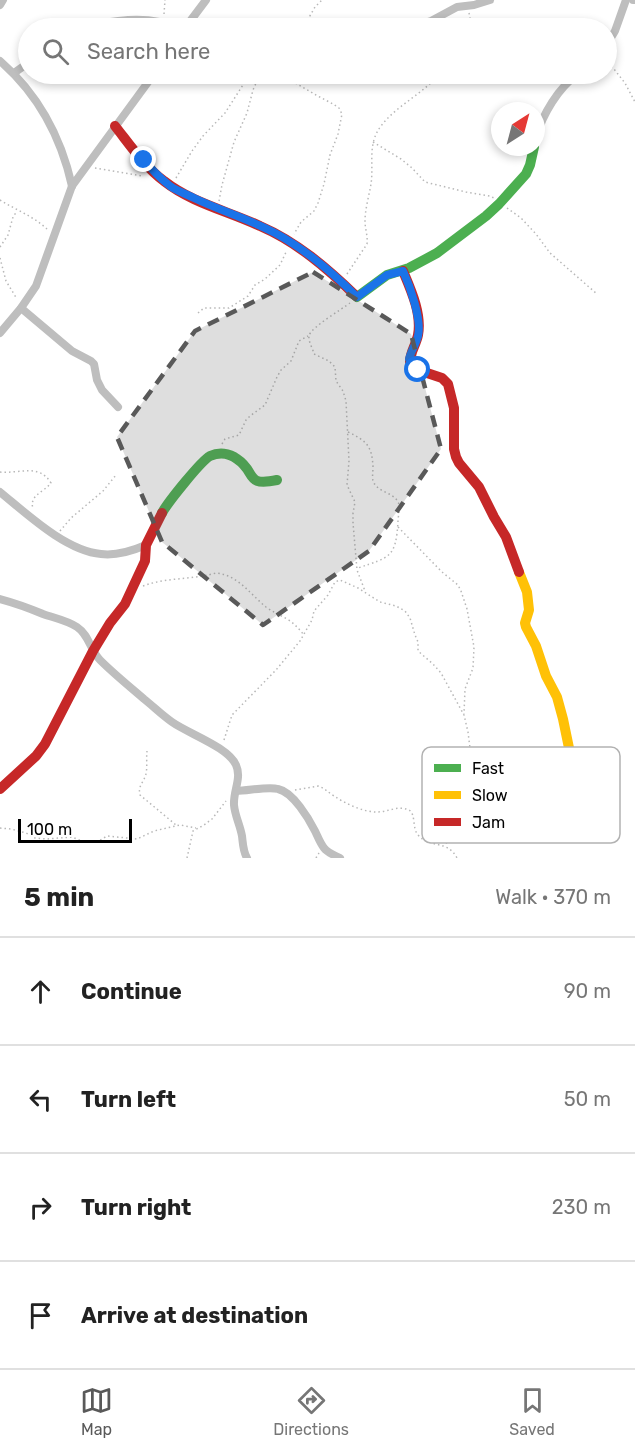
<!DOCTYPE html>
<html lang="en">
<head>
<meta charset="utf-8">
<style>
  :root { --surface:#fff; --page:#f2f2f2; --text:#222; --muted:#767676; --line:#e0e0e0; --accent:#595959 }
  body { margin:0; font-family:Rubik,sans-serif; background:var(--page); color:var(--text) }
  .compass { position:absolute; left:491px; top:102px; width:54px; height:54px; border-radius:50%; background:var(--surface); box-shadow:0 3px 9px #0003; rotate:36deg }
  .scale { position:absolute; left:18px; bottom:15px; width:114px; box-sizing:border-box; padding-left:6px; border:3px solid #000; border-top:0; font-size:16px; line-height:21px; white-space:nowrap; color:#000; -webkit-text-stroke:4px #fff; paint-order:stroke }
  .stop { position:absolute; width:18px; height:18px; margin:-14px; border:4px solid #1a73e8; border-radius:50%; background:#fff }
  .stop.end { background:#1a73e8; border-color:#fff; box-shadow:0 2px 6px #0008 }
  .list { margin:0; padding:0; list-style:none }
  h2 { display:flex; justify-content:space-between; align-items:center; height:78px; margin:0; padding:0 24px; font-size:26px }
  h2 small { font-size:20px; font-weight:400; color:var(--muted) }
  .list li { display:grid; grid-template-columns:39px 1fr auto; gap:18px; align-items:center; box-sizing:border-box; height:108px; padding:0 24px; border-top:2px solid var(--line) }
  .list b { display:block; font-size:22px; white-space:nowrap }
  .list em { font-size:20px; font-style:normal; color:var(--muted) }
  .icon { flex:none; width:33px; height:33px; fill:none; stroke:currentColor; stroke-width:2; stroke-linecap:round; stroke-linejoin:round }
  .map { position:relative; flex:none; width:635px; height:858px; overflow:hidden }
  .search { position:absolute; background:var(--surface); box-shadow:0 3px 9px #0003; left:18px; right:18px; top:18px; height:66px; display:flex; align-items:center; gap:15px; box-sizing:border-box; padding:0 21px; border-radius:33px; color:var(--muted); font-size:22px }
  .sheet { height:510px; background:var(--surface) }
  nav { display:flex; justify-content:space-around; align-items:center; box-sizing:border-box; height:84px; border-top:2px solid var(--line); background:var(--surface); font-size:16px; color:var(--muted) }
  nav a { display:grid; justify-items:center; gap:3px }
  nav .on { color:var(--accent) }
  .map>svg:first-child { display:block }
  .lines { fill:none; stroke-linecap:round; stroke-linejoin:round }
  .path { stroke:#b8b8b8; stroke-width:1.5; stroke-dasharray:1.5 3; stroke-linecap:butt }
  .street { stroke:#bebebe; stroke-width:8 }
  .fast { stroke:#4caf50; stroke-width:10 }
  .slow { stroke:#ffc107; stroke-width:10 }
  .jam { stroke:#c62828; stroke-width:10 }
  .route { stroke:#1a73e8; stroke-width:8 }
  .marked { fill:#595959; fill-opacity:0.2; stroke:#595959; stroke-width:4.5; stroke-dasharray:12 8; stroke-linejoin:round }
  .key { fill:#fff; stroke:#b2b2b2; stroke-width:1.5 }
  .key-label { font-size:16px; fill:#000 }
</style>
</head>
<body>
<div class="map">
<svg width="635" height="858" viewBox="0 0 635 858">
  <rect width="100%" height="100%" fill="#fff"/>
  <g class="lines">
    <!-- path -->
    <g class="path">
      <path d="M469 13 470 18 476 28"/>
      <path d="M164 14 165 0"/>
      <path d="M303 28 315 7 322 0"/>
      <path d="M606 59 625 83 635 102"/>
      <path d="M280 74 316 95 333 104 339 108 342 114 338 134 330 155 324 184 318 203 314 211 301 222 294 234"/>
      <path d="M466 76V74"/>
      <path d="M373 142 401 159 412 168 425 182 466 192 490 196 494 198"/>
      <path d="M95 168 143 176"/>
      <path d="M176 178 192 151 203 136 225 113 250 74"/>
      <path d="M0 200C16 210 33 216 47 229"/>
      <path d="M219 201 222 185 234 142 247 113 253 90 260 74"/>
      <path d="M507 208 521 218 536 234 550 253 597 294"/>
      <path d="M0 247 8 235 13 217 17 211"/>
      <path d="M0 258 6 281 17 299"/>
      <path d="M347 274 367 244C368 236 365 229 365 221 365 209 369 196 371 184 374 164 367 144 381 126 397 105 423 94 439 74"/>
      <path d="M350 303C342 309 310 328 309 336 308 341 313 349 314 354L329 361 335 367 336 381 343 391 346 401 349 461 347 485 355 502 353 513V523L357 570 365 591"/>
      <path d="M198 313 204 308H229L248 296 255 285 265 279 280 265 287 250"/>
      <path d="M348 432C367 441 372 446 373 467 373 472 372 477 373 481 378 493 393 492 398 502 401 507 398 516 398 521 396 558 390 557 358 568"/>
      <path d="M222 444 225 439 239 435 246 420 250 416 265 405 277 377 281 370 291 361 299 341 308 336"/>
      <path d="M0 472C19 474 39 463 51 483 43 493 29 495 33 509"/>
      <path d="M398 527 442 572 458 585 461 591 467 609 474 647 473 668 465 689 464 714"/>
      <path d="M60 531 71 518 103 491 116 475"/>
      <path d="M143 586C167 577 192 580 216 573 238 575 250 594 266 607 273 612 280 615 287 619 294 623 299 629 304 635"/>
      <path d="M224 740 232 715 276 670 300 641 312 620 314 611 328 595 335 582 340 580 358 588 380 602 396 606 405 611 410 618 415 635 418 642V651L433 664 441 673 464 715 468 732 473 772 471 795 445 846"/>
      <path d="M147 751C146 759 148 770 145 777 142 784 138 787 140 795L176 825"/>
      <path d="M295 790 318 786C324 788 328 792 334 796 346 804 363 812 377 812 388 812 398 805 409 810 416 814 412 828 418 835 430 849 447 839 457 858"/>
      <path d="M0 828 11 829 26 833 35 838 47 839 72 837 82 841 97 842 107 836 137 839 154 831 180 825 196 828"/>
      <path d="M187 858 193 831 204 825 212 819 226 801"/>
      <path d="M316 858 319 853"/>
    </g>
    <!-- street -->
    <g class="street">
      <path d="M633 0H635"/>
      <path d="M0 5 3 0"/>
      <path d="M75 28 83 26C116 21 147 14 179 28"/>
      <path d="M185 28 206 0"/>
      <path d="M406 28 431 21 457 7 474 5 490 0"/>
      <path d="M606 46 615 31 626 0"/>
      <path d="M0 61C38 94 61 137 72 186"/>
      <path d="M14 73 28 63"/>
      <path d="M536 137C543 114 558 88 578 74"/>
      <path d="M21 308 72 351 91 361 94 364 97 380 102 390 118 407"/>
      <path d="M0 333 21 308 36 286 72 186 154 74"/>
      <path d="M0 492C27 514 66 551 101 554 117 556 132 551 146 545"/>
      <path d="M0 599C15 603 29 608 43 614 54 618 66 620 77 627 89 635 90 650 100 660 114 674 129 686 144 699 154 707 162 715 172 722 189 734 228 747 236 765 242 778 233 791 234 805 235 816 240 825 242 836 243 844 243 851 247 858"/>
      <path d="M236 791C248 791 268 786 278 789 293 792 309 819 315 831 318 837 320 843 324 848 328 853 334 855 340 858"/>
    </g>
    <!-- fast -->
    <g class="fast">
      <path d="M356 296 357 297 387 275 409 268 437 253 486 216 499 204 526 174 530 165 534 147"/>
      <path d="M162 513C168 502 201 461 210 456 219 452 229 453 237 459 257 472 244 487 277 480"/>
    </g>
    <!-- slow -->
    <path class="slow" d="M519 572 527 592 529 610 525 623 526 627 536 646 546 676 557 697 563 719 569 748 570 805"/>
    <!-- jam -->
    <g class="jam">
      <path d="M115 126C130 145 144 166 164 181 192 203 228 211 260 226 297 242 327 268 356 296"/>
      <path d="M403 271C411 290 422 314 418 335 416 345 410 352 410 362L418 370 442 378 448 384 454 408V449L456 457 459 463 479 487 494 517 506 537 519 572"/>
      <path d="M0 789 36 756 45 744 93 651 110 623 125 604 145 561 146 545 162 513"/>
    </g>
  </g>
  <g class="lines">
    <!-- route -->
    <path class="route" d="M144 160C152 170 160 178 170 186 177 191 186 194 194 198 221 211 249 219 275 233 305 249 333 273 357 297L387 275 403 271C410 286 422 320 418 336 416 344 411 351 409 359L412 365 418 370"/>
  </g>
  <!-- marked area -->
  <path class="marked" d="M313 272 411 334 441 449 369 551 263 625 162 542 117 437 195 331Z"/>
  <!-- legend -->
  <rect x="422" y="747" width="198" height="96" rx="9" class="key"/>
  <rect x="434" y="764" width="27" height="8" fill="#4caf50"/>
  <rect x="434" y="791" width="27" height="8" fill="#ffc107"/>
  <rect x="434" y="818" width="27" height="8" fill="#c62828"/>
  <g class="key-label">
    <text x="472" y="774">Fast</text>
    <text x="472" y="801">Slow</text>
    <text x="472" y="828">Jam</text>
  </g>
</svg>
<svg class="compass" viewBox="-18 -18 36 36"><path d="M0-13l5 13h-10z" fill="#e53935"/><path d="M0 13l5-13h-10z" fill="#767676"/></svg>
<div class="scale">100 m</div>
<div class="stop" style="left:418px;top:370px"></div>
<div class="stop end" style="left:144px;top:160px"></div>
<div class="search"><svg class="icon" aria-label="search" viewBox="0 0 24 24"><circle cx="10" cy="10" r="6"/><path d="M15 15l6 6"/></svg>Search here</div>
</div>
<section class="sheet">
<h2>5 min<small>Walk · 370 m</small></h2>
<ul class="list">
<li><svg class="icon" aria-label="ahead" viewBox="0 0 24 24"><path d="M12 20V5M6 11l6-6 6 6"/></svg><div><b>Continue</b></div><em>90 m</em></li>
<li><svg class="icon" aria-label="left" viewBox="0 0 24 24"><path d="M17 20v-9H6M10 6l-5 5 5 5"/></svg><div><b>Turn left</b></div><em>50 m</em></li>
<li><svg class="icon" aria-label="right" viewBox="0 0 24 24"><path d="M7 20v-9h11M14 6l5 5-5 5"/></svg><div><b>Turn right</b></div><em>230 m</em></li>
<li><svg class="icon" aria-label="arrive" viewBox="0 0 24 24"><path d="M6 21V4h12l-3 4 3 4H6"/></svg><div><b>Arrive at destination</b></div></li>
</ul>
</section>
<nav>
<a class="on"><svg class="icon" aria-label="map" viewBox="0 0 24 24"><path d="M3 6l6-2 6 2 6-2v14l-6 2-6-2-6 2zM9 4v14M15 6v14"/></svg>Map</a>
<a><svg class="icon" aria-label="directions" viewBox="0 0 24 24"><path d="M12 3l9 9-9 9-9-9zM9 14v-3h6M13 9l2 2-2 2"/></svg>Directions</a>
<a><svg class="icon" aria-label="saved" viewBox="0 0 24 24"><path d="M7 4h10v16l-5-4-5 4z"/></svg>Saved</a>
</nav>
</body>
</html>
